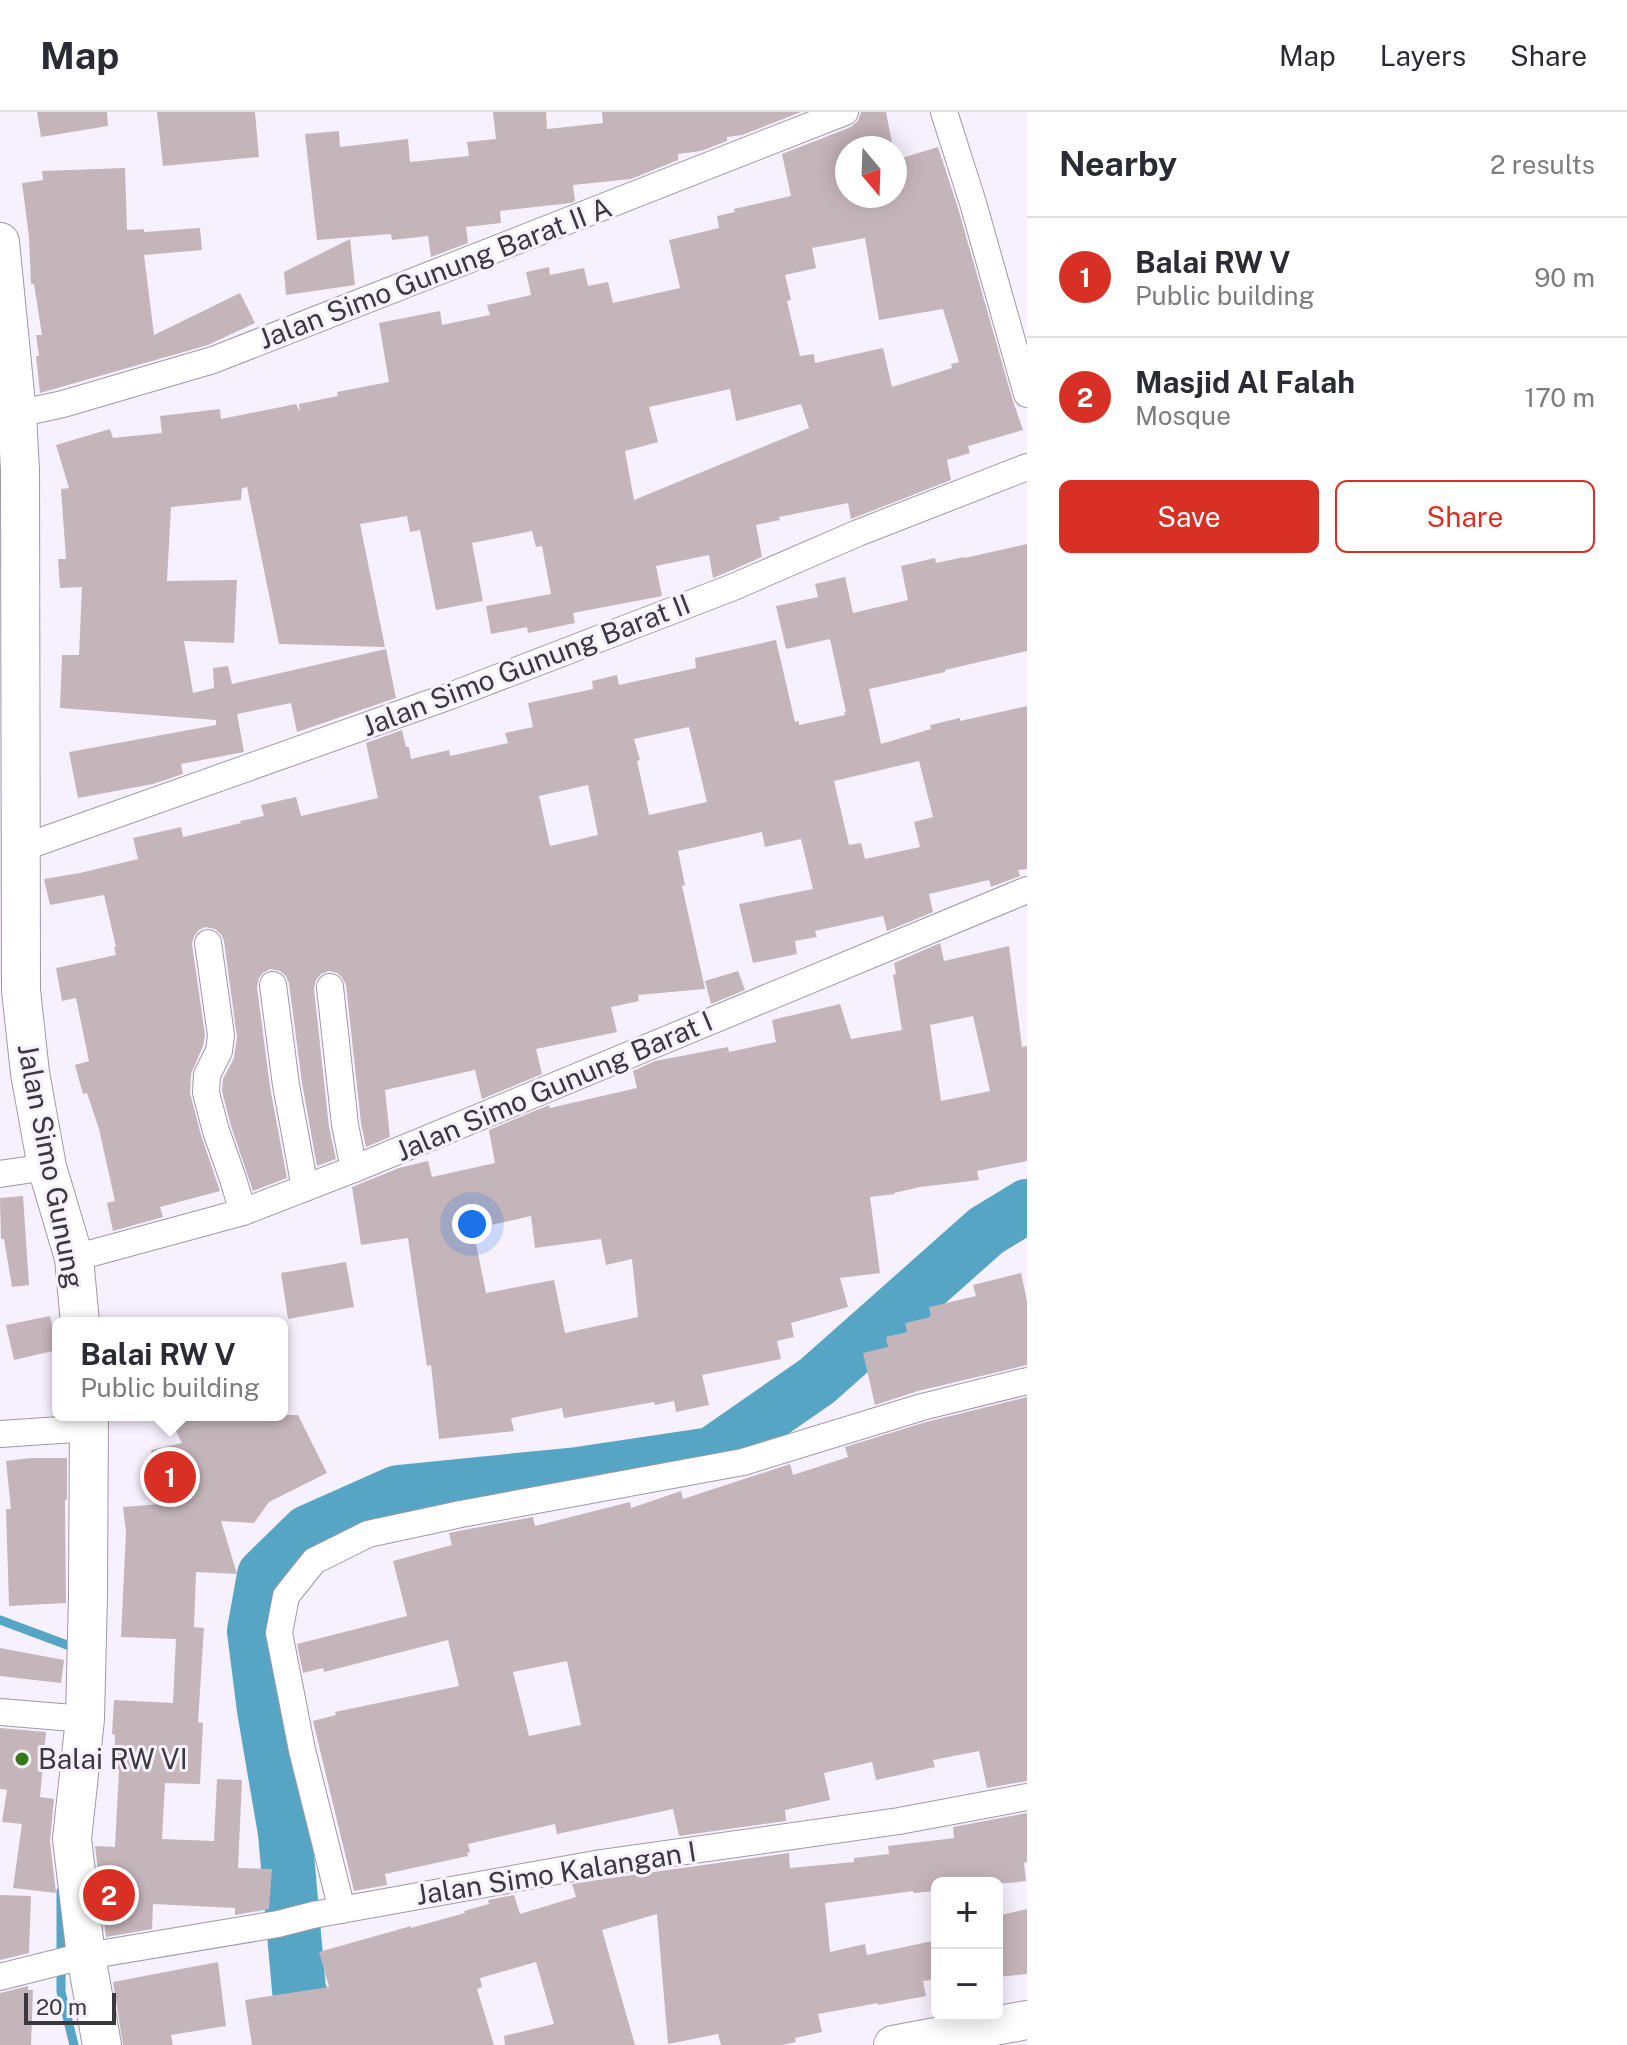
<!DOCTYPE html>
<html lang="en">
<head>
<meta charset="utf-8">
<style>
  :root { --surface:#fff; --page:#f7f7f7; --text:#2b2b33; --muted:#7c7c81; --line:#e1e1e2; --accent:#d93025 }
  body { margin:0; font-family:"Public Sans",sans-serif; background:var(--page); color:var(--text) }
  .controls { position:absolute; right:24px; bottom:24px; display:grid; overflow:hidden; border-radius:12px; box-shadow:0 4px 20px #0003 }
  .controls button { width:72px; height:72px; display:grid; place-items:center; padding:0; border:0; border-bottom:2px solid var(--line); background:var(--surface); color:var(--text); font:40px sans-serif }
  .compass { position:absolute; left:835px; top:24px; width:72px; height:72px; border-radius:50%; background:var(--surface); box-shadow:0 4px 20px #0003; rotate:161deg }
  .scale { position:absolute; left:24px; bottom:20px; width:92px; box-sizing:border-box; padding-left:8px; border:4px solid #3b393e; border-top:0; font-size:22px; line-height:28px; white-space:nowrap; color:#3b393e; -webkit-text-stroke:6px #f7f1fe; paint-order:stroke }
  .you { position:absolute; left:472px; top:1112px; width:28px; height:28px; margin:-20px; border:6px solid #fff; border-radius:50%; background:#1a73e8; box-shadow:0 0 0 12px #1a73e833 }
  .badge { display:grid; place-items:center; width:52px; height:52px; border-radius:50%; background:var(--accent); color:#fff; font-size:26px; font-weight:700 }
  .pin { position:absolute; translate:-50% -50%; border:4px solid #fff; box-shadow:0 2px 8px #0006 }
  .popup { position:absolute; left:52px; top:1205px; width:236px; height:104px; box-sizing:border-box; display:grid; place-content:center; border-radius:12px; background:var(--surface); filter:drop-shadow(0 2px 6px #0005); font-size:26px; white-space:nowrap; color:var(--muted) }
  .popup b { font-size:30px; color:var(--text) }
  .popup::after { content:''; position:absolute; left:50%; top:100%; margin-left:-16px; border:16px solid transparent; border-top-color:var(--surface) }
  .list { margin:0; padding:0; list-style:none }
  h2 { display:flex; justify-content:space-between; align-items:center; height:104px; margin:0; padding:0 32px; font-size:34px }
  h2 small { font-size:26px; font-weight:400; color:var(--muted) }
  .list li { display:grid; grid-template-columns:52px 1fr auto; gap:24px; align-items:center; box-sizing:border-box; height:120px; padding:0 32px; border-top:2px solid var(--line) }
  .list b { display:block; font-size:30px; white-space:nowrap }
  .list p { margin:0; font-size:26px; white-space:nowrap; color:var(--muted) }
  .list em { font-size:26px; font-style:normal; color:var(--muted) }
  .actions { display:flex; gap:16px; padding:24px 32px }
  .actions a { flex:1; padding:18px 0; border:2px solid var(--accent); border-radius:12px; text-align:center; font-size:28px; color:var(--accent) }
  .actions .main { background:var(--accent); color:#fff }
  .map { position:relative; flex:none; width:1027px; height:1933px; overflow:hidden }
  header { display:flex; align-items:center; gap:48px; box-sizing:border-box; height:112px; padding:0 40px; background:var(--surface); border-bottom:2px solid var(--line) }
  header strong { font-size:38px }
  nav { display:flex; gap:44px; margin-inline-start:auto; font-size:28px }
  main { display:flex }
  aside { flex:1; background:var(--surface) }
  .map>svg:first-child { display:block }
  .lines { fill:none; stroke-linecap:round; stroke-linejoin:round }
  .stream { stroke:#56a5c4; stroke-width:9 }
  .river { stroke:#56a5c4; stroke-width:54 }
  .building { fill:#c4b5ba; fill-rule:evenodd }
  .street-casing { stroke:#9f99a5; stroke-width:28 }
  .secondary-casing { stroke:#9f99a5; stroke-width:40 }
  .street { stroke:#fff; stroke-width:26 }
  .secondary { stroke:#fff; stroke-width:38 }
  .poi-dot { fill:#35791a; stroke:#f7f1fe; stroke-width:3 }
  .labels { text-anchor:middle; stroke-width:6; stroke-linejoin:round; paint-order:stroke }
  .street-label { font-size:28px; fill:#3b393e; stroke:#f7f1fe }
  .poi-label { font-size:28px; fill:#3b393e; stroke:#f7f1fe; text-anchor:start }
</style>
</head>
<body>
<header>
<strong>Map</strong>
<nav><a>Map</a><a>Layers</a><a>Share</a></nav>
</header>
<main>
<div class="map">
<svg width="1027" height="1933" viewBox="0 0 1027 1933">
  <rect width="100%" height="100%" fill="#f7f1fe"/>
  <g class="lines">
    <!-- stream -->
    <g class="stream">
      <path d="M0 1508 75 1536V1540"/>
      <path d="M61 1779V1880L74 1933"/>
    </g>
    <!-- river -->
    <path class="river" d="M320 1933 299 1878 285 1721 264 1598 254 1519 264 1463 308 1420 398 1380 578 1362 712 1342 817 1269 986 1119 1027 1094"/>
  </g>
  <!-- building -->
  <g class="building">
    <path d="M37 0H107L108 14 41 25Z"/>
    <path d="M157 0H255L259 45 163 54Z"/>
    <path d="M493 0H546L547 17 603 11 602 0H801L742 23 727 25V29L701 39 678 42V48L631 67 573 73 575 89 571 91 500 99 501 111 466 115 468 131 431 145 428 124 392 128 391 122 317 128 305 22 339 19 340 35 408 27 410 50 469 44 467 30 496 27Z"/>
    <path d="M861 0H886L893 36H847V84H895V48L938 35 958 96 1012 286 1023 318 968 334 970 341 947 348 951 368 851 407 848 391 779 405 780 408 756 413 762 445 725 461 713 466 709 443 656 454 662 484 573 501 575 511 528 521 527 515 491 522 486 494 551 482 542 434 536 435 532 419 472 431 483 489 436 498 420 418 410 420 407 404 360 412 385 535 279 532 247 375 242 376 241 388 171 395 167 469 237 468 234 531 184 529 193 581 214 576 213 556 228 554 232 572 386 537 396 586 297 620 291 591 237 602 244 640 181 652 183 662 153 672 78 686 69 640 216 613V608L60 596 62 543H79L82 475 60 476 58 447H66L61 377 69 376 56 333 110 317 113 326 162 321 160 304 220 297 221 307 296 292 300 300 299 292 338 284 337 280 389 270 379 211 440 199 442 213 490 203 487 193 531 183 526 160 549 155 550 163 584 156 588 174 608 170 613 191 680 176 669 128 719 116 717 104 735 100 734 97 791 84 782 42 851 15 858 9ZM865 126 879 208 943 197 959 250 951 252 952 256 892 275 883 236 815 251 814 242 800 244 787 189 791 188 785 163 816 156 812 136ZM730 277 736 309 801 292 809 316 634 388 625 339 658 330 649 295Z"/>
    <path d="M125 56 127 118 144 117V120L200 116 202 138 144 143 154 223 240 181 255 211 208 233 40 281 36 244H39L36 223H42L34 172H31L29 125 22 71 43 68 42 59Z"/>
    <path d="M350 127 355 173 286 183 284 160Z"/>
    <path d="M1027 432V539L945 558V560L869 577 881 632 931 617 930 613 960 606V609L1027 594V757L1018 758 1020 764 991 775 989 768 929 782 933 800 887 819 883 804 815 819 817 825 795 829 797 842 753 851 739 792 813 777 801 727 765 735 762 720 678 739 685 773 682 774 705 877 638 883 639 889 611 895 617 920 536 937 542 962 482 987 475 958 385 978 390 1025 366 1035 361 1011 346 873 342 865 337 861 329 859 321 862 316 868 314 877 329 1015 336 1047 317 1054 302 971 289 871 286 864 280 859 270 857 263 861 259 866 257 875 270 975 287 1066 253 1079 231 1014 222 979 223 967 234 946 237 925 224 829 221 822 215 817 205 815 199 818 194 824 192 832 205 923 203 934 191 962 190 981 201 1023 220 1079 160 1095 163 1105 113 1119 107 1091 115 1089 99 1017 87 981 83 982 75 953 89 949 76 886 62 889 56 856 116 843 114 835H116L104 783 50 793 44 767 80 761 138 747 133 726 181 715 183 725 241 711 240 709 264 704 261 693 296 685 301 704 378 686 366 631 402 618 406 635H409L411 647 449 638 450 644 508 631 505 621 533 615 528 591 593 577 592 569 617 563 619 573 696 556 695 546 776 528 795 610 799 609V613L845 603 844 600H846L830 527 786 537 776 494 818 485 815 472 845 465 853 501 908 488 901 454 935 446 936 451 964 445 965 446ZM689 615 707 690 649 703 637 649 640 648 634 627ZM919 649 933 705 914 710 920 735 865 747 861 731 849 733 834 669ZM588 673 598 723 550 734 539 684Z"/>
    <path d="M940 831 944 849 1009 834 1022 935 1027 934V1049L977 1059 979 1068 920 1075 894 1081 895 1082 870 1085 880 1161 840 1166 848 1195 791 1211 794 1225 777 1229 781 1247 702 1263 709 1293 676 1300 674 1289 655 1293 654 1290 564 1306 562 1296 511 1306 514 1319 439 1327 431 1253 427 1254 408 1126 361 1133 352 1075 399 1056 428 1049 432 1065 495 1051 489 1018 549 993 550 996 637 976 633 959 655 949 728 935 729 940 776 930 772 908 840 892 851 927 902 918 893 863 896 862 894 851ZM973 904 990 979 941 989 930 913ZM531 1104 535 1136 601 1127 606 1153 632 1147 638 1205 565 1221 554 1168 486 1181 473 1117Z"/>
    <path d="M738 859 745 878 711 892 705 869Z"/>
    <path d="M23 1084 29 1173 12 1175 4 1127H1L0 1086Z"/>
    <path d="M346 1150 354 1195 288 1207 281 1161Z"/>
    <path d="M1021 1161 1027 1189V1253L918 1279 875 1293 863 1241 888 1235 886 1225 907 1220 905 1211 931 1205 929 1195 976 1184 973 1173Z"/>
    <path d="M50 1204 57 1238 14 1248 6 1213Z"/>
    <path d="M1027 1285V1669L987 1676 979 1639 933 1648 935 1655 876 1668 872 1650 824 1661 830 1688 785 1698 786 1709 679 1724 673 1697 557 1722 555 1712 468 1732 470 1740 467 1741 468 1744 385 1762 387 1773 354 1779 313 1609 336 1603 335 1600 459 1574 448 1528 324 1560 323 1556 303 1561 297 1532 407 1504 393 1449 452 1433 449 1421 464 1418 533 1405 535 1414 630 1390 631 1396 681 1379 683 1387 790 1352 793 1363 848 1345 845 1335 926 1310ZM567 1549 581 1613 529 1624 513 1560Z"/>
    <path d="M168 1303H298L327 1361 269 1390 254 1411 221 1409 237 1462 196 1460 194 1515 204 1516 198 1610 203 1611 200 1672 165 1671 162 1727 214 1729 217 1667 242 1668 238 1756 272 1757 269 1797 235 1803V1796L153 1792 152 1817 106 1825 95 1734 115 1735 119 1658 114 1657 115 1623 112 1622 114 1588 173 1591 176 1527 121 1525 126 1420 123 1395 161 1392 151 1338 182 1331Z"/>
    <path d="M31 1346H67V1388H65L66 1491 9 1494 6 1397H11L6 1349Z"/>
    <path d="M0 1536 64 1548 61 1571 0 1564Z"/>
    <path d="M0 1616 46 1620 40 1685 54 1687 50 1729 56 1781 13 1776 22 1712 2 1710 7 1678 0 1677Z"/>
    <path d="M1027 1701V1750L1024 1751 1026 1769 1009 1771H937V1779L914 1781 913 1779 825 1791 830 1840 865 1832 867 1843 937 1828V1867L923 1869 926 1884 878 1893V1891L818 1902 822 1920 795 1926 796 1930 782 1933H721L718 1922 668 1932 657 1802 602 1818 635 1933H505L504 1924 554 1912 536 1850 480 1866 482 1875 477 1877 494 1933H252L245 1888 329 1875 319 1840 411 1814V1816L465 1801 464 1799 489 1792 488 1788 514 1783 520 1802 576 1785 572 1772 604 1767 789 1741 790 1756 854 1750V1746L889 1742 888 1734 954 1726 953 1715Z"/>
    <path d="M0 1783 31 1784 29 1841 0 1848Z"/>
    <path d="M1027 1797V1862L997 1865V1804Z"/>
    <path d="M218 1850 226 1914 171 1923 173 1933H123L113 1870Z"/>
    <path d="M28 1874V1878H33L31 1933H0V1881Z"/>
  </g>
  <g class="lines">
    <defs>
      <g id="street">
        <path d="M944 0 973 91 1027 282"/>
        <path d="M17 302 63 292 213 248 845 0"/>
        <path d="M19 737 450 584 731 476 858 421 1027 355"/>
        <path d="M208 831 221 923 219 939 207 963 206 981 216 1019 233 1067 243 1100"/>
        <path d="M273 873 286 973 305 1076"/>
        <path d="M330 875 345 1013 354 1057"/>
        <path d="M0 1062 47 1055"/>
        <path d="M74 1146 243 1100 354 1057 1027 778"/>
        <path d="M0 1322 90 1316"/>
        <path d="M0 1600 85 1607"/>
        <path d="M342 1798 302 1638 279 1521 286 1484 314 1449 368 1422 461 1402 743 1350 922 1295 1027 1269"/>
        <path d="M0 1865 75 1846 278 1812 313 1803 601 1751 899 1709 1027 1685"/>
      </g>
      <g id="secondary">
        <path d="M0 130 17 302 20 358 21 878 30 961 47 1055 74 1146 80 1211"/>
        <path d="M89 1303 88 1483 85 1607 72 1727 86 1844 102 1933"/>
        <path d="M893 1933 1027 1908"/>
      </g>
    </defs>
    <!-- street casing -->
    <use href="#street" class="street-casing"/>
    <!-- secondary casing -->
    <use href="#secondary" class="secondary-casing"/>
    <!-- street -->
    <use href="#street" class="street"/>
    <!-- secondary -->
    <use href="#secondary" class="secondary"/>
  </g>
  <!-- markers -->
  <circle class="poi-dot" cx="22" cy="1647" r="8"/>
  <g class="labels">
    <!-- street labels -->
    <g class="street-label">
      <text transform="translate(435 161) rotate(-21)" y="10">Jalan Simo Gunung Barat II A</text>
      <text transform="translate(526 553) rotate(-21)" y="10">Jalan Simo Gunung Barat II</text>
      <text transform="translate(554 974) rotate(-23)" y="10">Jalan Simo Gunung Barat I</text>
      <text transform="translate(51 1054) rotate(79)" y="10">Jalan Simo Gunung</text>
      <text transform="translate(556 1761) rotate(-9)" y="10">Jalan Simo Kalangan I</text>
    </g>
    <!-- poi labels -->
    <g class="poi-label">
      <text x="38" y="1657">Balai RW VI</text>
    </g>
  </g>
</svg>
<div class="controls">
<button>+</button>
<button>−</button>
</div>
<svg class="compass" viewBox="-18 -18 36 36"><path d="M0-13l5 13h-10z" fill="#e53935"/><path d="M0 13l5-13h-10z" fill="#7c7c81"/></svg>
<div class="scale">20 m</div>
<div class="you"></div>
<div class="pin badge" style="left:170px;top:1365px">1</div>
<div class="popup"><b>Balai RW V</b>Public building</div>
<div class="pin badge" style="left:109px;top:1783px">2</div>
</div>
<aside>
<h2>Nearby<small>2 results</small></h2>
<ul class="list">
<li><span class="badge">1</span><div><b>Balai RW V</b><p>Public building</p></div><em>90 m</em></li>
<li><span class="badge">2</span><div><b>Masjid Al Falah</b><p>Mosque</p></div><em>170 m</em></li>
</ul>
<div class="actions"><a class="main">Save</a><a>Share</a></div>
</aside>
</main>
</body>
</html>
